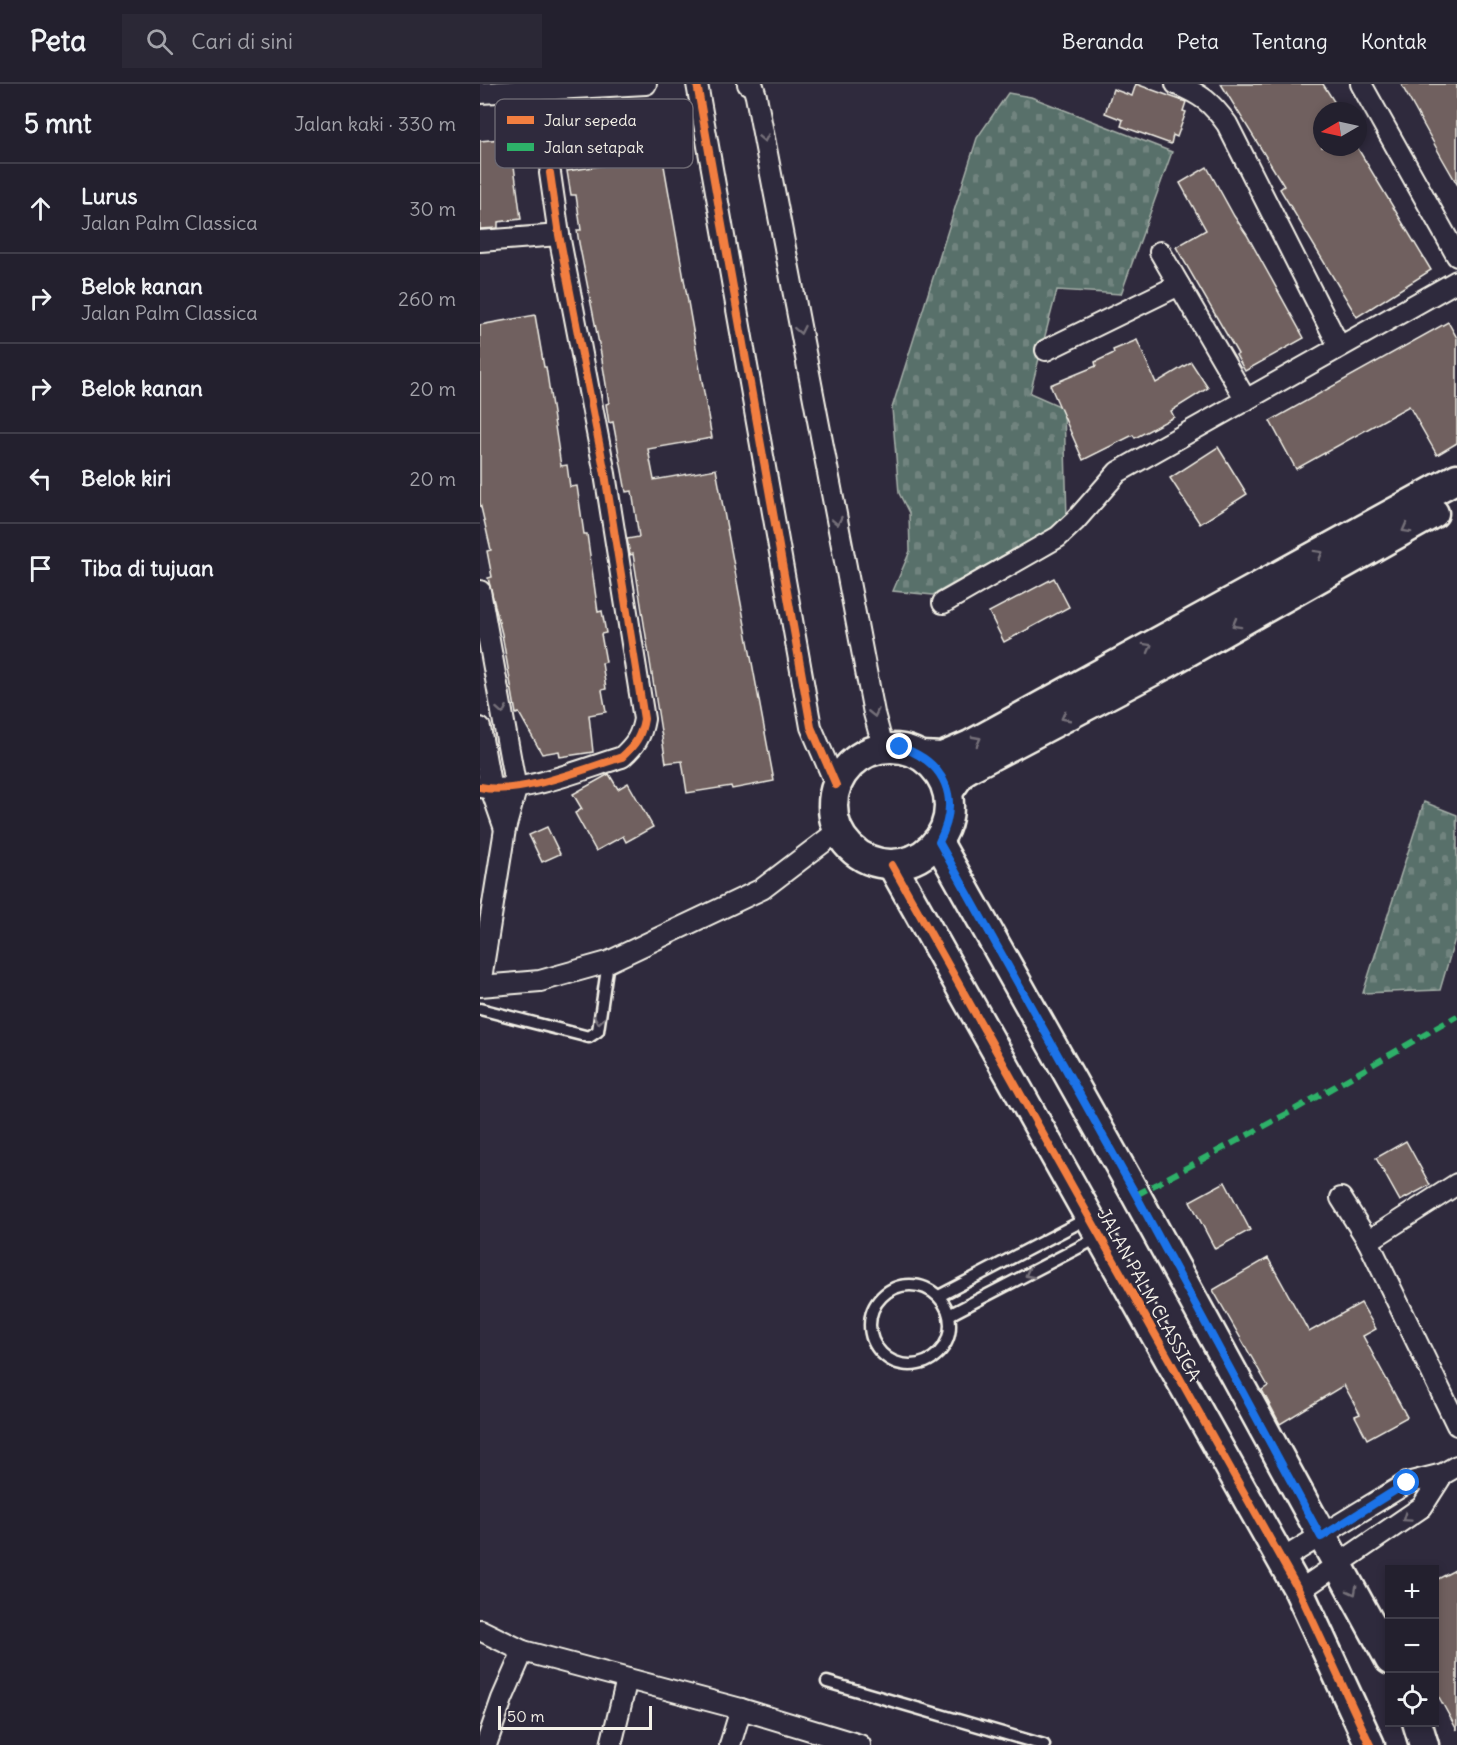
<!DOCTYPE html>
<html lang="id">
<head>
<meta charset="utf-8">
<style>
  :root { --surface:#23202e; --page:#2b2836; --text:#f1f3f6; --muted:#a3a3aa; --line:#403e4a }
  body { margin:0; font-family:Delius,sans-serif; background:var(--page); color:var(--text) }
  .controls { position:absolute; right:18px; bottom:18px; display:grid; overflow:hidden; border-radius:0px; box-shadow:0 3px 9px #0003 }
  .controls button { width:54px; height:54px; display:grid; place-items:center; padding:0; border:0; border-bottom:2px solid var(--line); background:var(--surface); color:var(--text); font:30px sans-serif }
  .compass { position:absolute; left:833px; top:18px; width:54px; height:54px; border-radius:50%; background:var(--surface); box-shadow:0 3px 9px #0003; rotate:261deg }
  .scale { position:absolute; left:18px; bottom:15px; width:154px; box-sizing:border-box; padding-left:6px; border:3px solid #f4f1e8; border-top:0; font-size:16px; line-height:21px; white-space:nowrap; color:#f4f1e8; -webkit-text-stroke:4px #2f2a3d; paint-order:stroke }
  .stop { position:absolute; width:18px; height:18px; margin:-14px; border:4px solid #1a73e8; border-radius:50%; background:#fff }
  .stop.end { background:#1a73e8; border-color:#fff; box-shadow:0 2px 6px #0008 }
  .list { margin:0; padding:0; list-style:none }
  h2 { display:flex; justify-content:space-between; align-items:center; height:78px; margin:0; padding:0 24px; font-size:26px }
  h2 small { font-size:20px; font-weight:400; color:var(--muted) }
  .list li { display:grid; grid-template-columns:39px 1fr auto; gap:18px; align-items:center; box-sizing:border-box; height:90px; padding:0 24px; border-top:2px solid var(--line) }
  .list b { display:block; font-size:22px; white-space:nowrap }
  .list p { margin:0; font-size:20px; white-space:nowrap; color:var(--muted) }
  .list em { font-size:20px; font-style:normal; color:var(--muted) }
  .icon { flex:none; width:33px; height:33px; fill:none; stroke:currentColor; stroke-width:2; stroke-linecap:round; stroke-linejoin:round }
  .map { position:relative; flex:none; width:977px; height:1661px; overflow:hidden }
  header { display:flex; align-items:center; gap:36px; box-sizing:border-box; height:84px; padding:0 30px; background:var(--surface); border-bottom:2px solid var(--line) }
  header strong { font-size:28px }
  nav { display:flex; gap:33px; margin-inline-start:auto; font-size:21px }
  .search { width:420px; height:54px; background:var(--page); display:flex; align-items:center; gap:15px; box-sizing:border-box; padding:0 21px; border-radius:0px; color:var(--muted); font-size:22px }
  main { display:flex }
  aside { flex:1; background:var(--surface) }
  .map>svg:first-child { display:block }
  .cemetery { fill:url(#cemetery-stones); stroke:#a6b0a9; stroke-width:1.5 }
  .building { fill:#6f615e; stroke:#f4f1e8; stroke-width:1.5 }
  .lines { fill:none; stroke-linecap:round; stroke-linejoin:round }
  .lane-casing { stroke:#f4f1e8; stroke-width:15 }
  .street-casing { stroke:#f4f1e8; stroke-width:24 }
  .secondary-casing { stroke:#f4f1e8; stroke-width:33 }
  .lane { stroke:#2f2a3d; stroke-width:10 }
  .street { stroke:#2f2a3d; stroke-width:20 }
  .secondary { stroke:#2f2a3d; stroke-width:28 }
  .quiet { stroke:#2db169; stroke-width:6; stroke-dasharray:12 6; stroke-linecap:butt }
  .cycleway-casing { stroke:#2f2a3d; stroke-width:11 }
  .cycleway { stroke:#f27e40; stroke-width:8 }
  .oneway { stroke:#747079 }
  .route { stroke:#1a73e8; stroke-width:8 }
  .labels { text-anchor:middle; stroke-width:5; stroke-linejoin:round; paint-order:stroke }
  .street-label { font-size:18px; fill:#f4f1e8; stroke:#2f2a3d }
  .key { fill:#2f2a3d; stroke:#6a6670; stroke-width:1.5 }
  .key-label { font-size:16px; fill:#f4f1e8 }
</style>
</head>
<body>
<header>
<strong>Peta</strong>
<div class="search"><svg class="icon" aria-label="search" viewBox="0 0 24 24"><circle cx="10" cy="10" r="6"/><path d="M15 15l6 6"/></svg>Cari di sini</div>
<nav><a>Beranda</a><a>Peta</a><a>Tentang</a><a>Kontak</a></nav>
</header>
<main>
<aside>
<h2>5 mnt<small>Jalan kaki · 330 m</small></h2>
<ul class="list">
<li><svg class="icon" aria-label="ahead" viewBox="0 0 24 24"><path d="M12 20V5M6 11l6-6 6 6"/></svg><div><b>Lurus</b><p>Jalan Palm Classica</p></div><em>30 m</em></li>
<li><svg class="icon" aria-label="right" viewBox="0 0 24 24"><path d="M7 20v-9h11M14 6l5 5-5 5"/></svg><div><b>Belok kanan</b><p>Jalan Palm Classica</p></div><em>260 m</em></li>
<li><svg class="icon" aria-label="right" viewBox="0 0 24 24"><path d="M7 20v-9h11M14 6l5 5-5 5"/></svg><div><b>Belok kanan</b></div><em>20 m</em></li>
<li><svg class="icon" aria-label="left" viewBox="0 0 24 24"><path d="M17 20v-9H6M10 6l-5 5 5 5"/></svg><div><b>Belok kiri</b></div><em>20 m</em></li>
<li><svg class="icon" aria-label="arrive" viewBox="0 0 24 24"><path d="M6 21V4h12l-3 4 3 4H6"/></svg><div><b>Tiba di tujuan</b></div></li>
</ul>
</aside>
<div class="map">
<svg width="977" height="1661" viewBox="0 0 977 1661">
  <defs>
    <pattern id="cemetery-stones" width="16" height="16" patternUnits="userSpaceOnUse" patternTransform="scale(1.5)"><rect width="16" height="16" fill="#586f6a"/><path d="M2 7V4a2 2 0 0 1 4 0v3zM10 15v-3a2 2 0 0 1 4 0v3z" fill="#71847f"/></pattern>
  </defs>
  <rect width="100%" height="100%" fill="#2f2a3d"/>
  <filter id="ink" filterUnits="userSpaceOnUse"><feTurbulence type="fractalNoise" baseFrequency=".0167" numOctaves="2"/><feDisplacementMap in="SourceGraphic" scale="12" xChannelSelector="R" yChannelSelector="G"/><feConvolveMatrix kernelMatrix="1 2 1 2 8 2 1 2 1" color-interpolation-filters="sRGB"/></filter>
  <g filter="url(#ink)">
    <!-- cemetery -->
    <g class="cemetery">
      <path d="M528 9 551 13 692 68 641 210 577 206 550 309 584 324 587 436 453 511 413 507 430 467 429 429 419 409 412 324 497 54Z"/>
      <path d="M944 718 977 731V848L960 906 883 909Z"/>
    </g>
    <!-- building -->
    <g class="building">
      <path d="M656 0 706 18 703 27 706 28 697 53 693 51 691 60 641 42 643 36 625 29 633 5 652 12Z"/>
      <path d="M741 0H843L860 27H842V63H877L951 186 877 233 800 105 804 102Z"/>
      <path d="M921 0H977V100L962 74Z"/>
      <path d="M177 42 232 354 168 365 174 396 236 385 294 697 252 705 251 702 207 709 202 677 186 679 153 470 150 471 147 455 159 453 152 407 146 408 133 338 129 339 126 320 129 319 121 270 99 159 97 146H101L96 111H91L87 87 139 79 134 50Z"/>
      <path d="M82 49 85 77 34 82 41 135 18 138V144L0 145V57Z"/>
      <path d="M727 83 754 132 767 151 824 254 765 287 756 271 758 270 696 163 726 146 700 99Z"/>
      <path d="M55 231 64 283H66L81 382 87 381 90 403 97 402 104 450H107L118 528 122 527 126 549 121 550 126 578 122 579 126 605 122 606 126 628 109 631 113 668 80 673 79 667 62 670 39 629 36 630 22 550 8 494 12 493 7 467 11 466 0 419V241Z"/>
      <path d="M968 238 977 254V359L957 371 929 322 816 385 790 337Z"/>
      <path d="M657 256 676 299 711 278 728 304 691 327 694 333 655 354 653 351 603 376 570 301 616 282 615 278 634 269 633 266Z"/>
      <path d="M738 363 767 410 720 440 690 394Z"/>
      <path d="M574 494 589 523 524 558 509 528Z"/>
      <path d="M129 690 138 705 148 699 173 743 146 758 143 752 116 767 95 729 102 725 93 710Z"/>
      <path d="M67 743 80 770 62 778 49 751Z"/>
      <path d="M926 1057 950 1101 920 1117 896 1074Z"/>
      <path d="M745 1098 770 1146 735 1165 710 1117Z"/>
      <path d="M788 1174 829 1248 881 1219 896 1245 883 1252 927 1333 887 1355 875 1332 880 1330 864 1301 800 1340 782 1306 788 1302 733 1206Z"/>
      <path d="M977 1485V1646L954 1604V1497Z"/>
    </g>
    <g class="lines">
      <defs>
        <g id="lane">
          <path d="M0 925 109 953 118 947 128 878"/>
          <circle cx="430" cy="1241" r="40"/>
          <path d="M459 1212 608 1134"/>
          <path d="M469 1231 619 1153"/>
          <path d="M347 1598 564 1661"/>
        </g>
        <g id="street">
          <path d="M217 0 331 643 356 701"/>
          <path d="M268 0 273 2 276 12 394 629 403 663"/>
          <path d="M696 0C722 11 731 18 747 40L859 262"/>
          <path d="M881 0 977 172"/>
          <path d="M0 9 166 0"/>
          <path d="M0 157 79 151"/>
          <path d="M680 168 766 316"/>
          <path d="M566 266 699 201"/>
          <path d="M0 507 36 705 25 745 0 901"/>
          <path d="M463 519 578 453 595 437 638 388 977 197"/>
          <path d="M0 644 11 705 25 745"/>
          <path d="M0 703C39 712 103 685 142 673 155 661 161 653 164 635L125 390 79 151 70 89"/>
          <path d="M0 902 60 897 128 878 282 805 358 747"/>
          <path d="M861 1114 888 1157 977 1341"/>
          <path d="M888 1157 977 1100"/>
          <path d="M801 1476 927 1399 963 1390 977 1382"/>
          <path d="M819 1507 942 1423 963 1390"/>
          <path d="M0 1546 43 1567 261 1625 380 1661"/>
          <path d="M6 1661 22 1615 43 1567"/>
          <path d="M131 1661 147 1595"/>
          <path d="M250 1661 261 1625"/>
        </g>
        <g id="secondary">
          <circle cx="411" cy="722" r="58"/>
          <path d="M442 672 462 673 490 661 977 394"/>
          <path d="M468 708 482 688 494 681 684 581 954 429"/>
          <path d="M458 758 656 1111 910 1576"/>
          <path d="M412 781 819 1507 890 1661"/>
          <path d="M937 1638 944 1661"/>
        </g>
      </defs>
      <!-- lane casing -->
      <use href="#lane" class="lane-casing"/>
      <!-- street casing -->
      <use href="#street" class="street-casing"/>
      <!-- secondary casing -->
      <use href="#secondary" class="secondary-casing"/>
      <!-- lane -->
      <use href="#lane" class="lane"/>
      <!-- street -->
      <use href="#street" class="street"/>
      <!-- secondary -->
      <use href="#secondary" class="secondary"/>
      <!-- quiet -->
      <path class="quiet" d="M656 1111 814 1026 977 932"/>
      <defs>
        <g id="cycleway">
          <path d="M217 0 331 643 356 701"/>
          <path d="M0 703C39 712 103 685 142 673 155 661 161 653 164 635L125 390 79 151 70 89"/>
          <path d="M412 781 819 1507 890 1661"/>
        </g>
      </defs>
      <!-- cycleway casing -->
      <use href="#cycleway" class="cycleway-casing"/>
      <!-- cycleway -->
      <use href="#cycleway" class="cycleway"/>
    </g>
    <!-- one-way arrows -->
    <defs><path id="oneway-chevron" d="M-2-3.5L2.5 0L-2 3.5" fill="none" stroke-width="1.6" stroke-linecap="round" stroke-linejoin="round" transform="scale(1.5)"/></defs>
    <g class="oneway">
      <use href="#oneway-chevron" transform="translate(284 54) rotate(79)"/>
      <use href="#oneway-chevron" transform="translate(320 246) rotate(79)"/>
      <use href="#oneway-chevron" transform="translate(357 437) rotate(79)"/>
      <use href="#oneway-chevron" transform="translate(926 445) rotate(151)"/>
      <use href="#oneway-chevron" transform="translate(839 470) rotate(-29)"/>
      <use href="#oneway-chevron" transform="translate(756 540) rotate(151)"/>
      <use href="#oneway-chevron" transform="translate(668 563) rotate(-29)"/>
      <use href="#oneway-chevron" transform="translate(22 626) rotate(80)"/>
      <use href="#oneway-chevron" transform="translate(394 629) rotate(77)"/>
      <use href="#oneway-chevron" transform="translate(585 633) rotate(152)"/>
      <use href="#oneway-chevron" transform="translate(497 656) rotate(-28)"/>
      <use href="#oneway-chevron" transform="translate(119 936) rotate(99)"/>
      <use href="#oneway-chevron" transform="translate(549 1190) rotate(152)"/>
      <use href="#oneway-chevron" transform="translate(926 1434) rotate(145)"/>
      <use href="#oneway-chevron" transform="translate(873 1507) rotate(62)"/>
    </g>
  </g>
  <g class="lines" filter="url(#ink)">
    <!-- route -->
    <path class="route" d="M420 663C466 678 481 715 459 758L656 1111 841 1453 927 1399"/>
  </g>
  <g class="labels">
    <!-- street labels -->
    <g class="street-label">
      <text transform="translate(669 1211) rotate(61)" y="6">JALAN PALM CLASSICA</text>
    </g>
  </g>
  <!-- legend -->
  <rect x="15" y="15" width="198" height="69" rx="9" class="key"/>
  <rect x="27" y="32" width="27" height="8" fill="#f27e40"/>
  <rect x="27" y="59" width="27" height="8" fill="#2db169"/>
  <g class="key-label">
    <text x="64" y="42">Jalur sepeda</text>
    <text x="64" y="69">Jalan setapak</text>
  </g>
</svg>
<div class="controls">
<button>+</button>
<button>−</button>
<button><svg class="icon" aria-label="locate" viewBox="0 0 24 24"><circle cx="12" cy="12" r="6"/><path d="M12 2v4M12 18v4M2 12h4M18 12h4"/></svg></button>
</div>
<svg class="compass" viewBox="-18 -18 36 36"><path d="M0-13l5 13h-10z" fill="#e53935"/><path d="M0 13l5-13h-10z" fill="#a3a3aa"/></svg>
<div class="scale">50 m</div>
<div class="stop" style="left:927px;top:1399px"></div>
<div class="stop end" style="left:420px;top:663px"></div>
</div>
</main>
</body>
</html>
